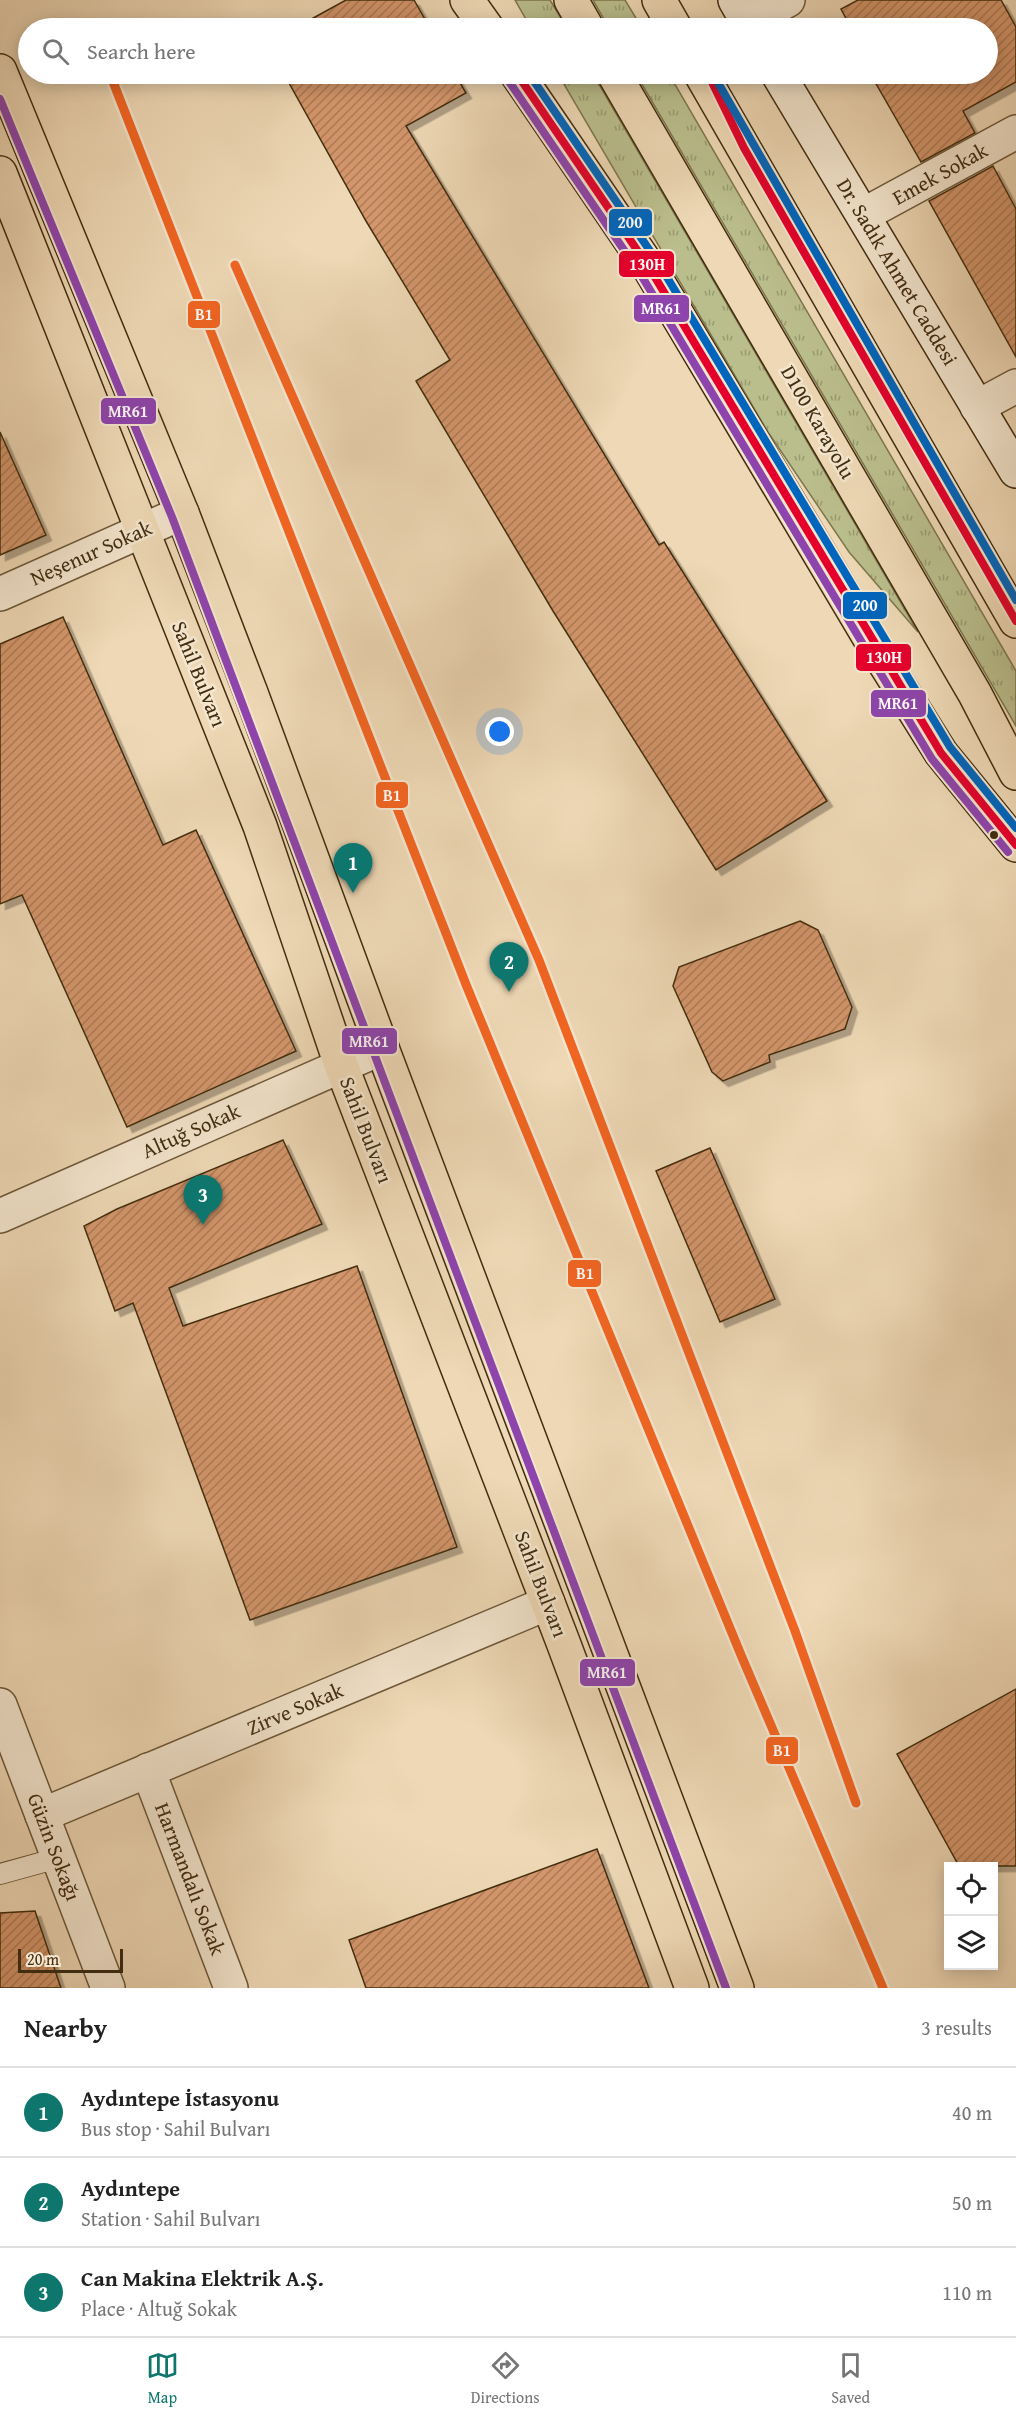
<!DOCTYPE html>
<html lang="en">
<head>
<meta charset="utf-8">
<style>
  :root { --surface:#fff; --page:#f6f6f6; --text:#222; --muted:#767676; --line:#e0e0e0; --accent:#0f766e }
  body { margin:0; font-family:"Gentium Book Plus",serif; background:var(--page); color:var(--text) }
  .controls { position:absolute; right:18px; bottom:18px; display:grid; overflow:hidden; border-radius:0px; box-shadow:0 3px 15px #0003 }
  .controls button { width:54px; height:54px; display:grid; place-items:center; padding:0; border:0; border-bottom:2px solid var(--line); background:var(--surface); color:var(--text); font:30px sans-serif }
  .scale { position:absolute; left:18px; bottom:15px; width:105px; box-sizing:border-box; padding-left:6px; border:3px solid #422d10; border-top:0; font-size:16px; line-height:21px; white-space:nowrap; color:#422d10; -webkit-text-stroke:4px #f4e6cf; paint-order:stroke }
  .you { position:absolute; left:500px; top:732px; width:21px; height:21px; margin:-15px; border:4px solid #fff; border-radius:50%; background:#1a73e8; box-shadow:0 0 0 9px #1a73e833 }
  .badge { display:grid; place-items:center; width:39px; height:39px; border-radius:50%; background:var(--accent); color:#fff; font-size:20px; font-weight:700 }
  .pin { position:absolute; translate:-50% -50px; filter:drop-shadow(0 2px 3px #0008) }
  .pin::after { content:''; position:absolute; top:32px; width:21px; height:18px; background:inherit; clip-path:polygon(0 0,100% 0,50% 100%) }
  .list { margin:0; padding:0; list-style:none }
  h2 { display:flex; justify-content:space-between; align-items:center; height:78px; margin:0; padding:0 24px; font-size:26px }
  h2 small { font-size:20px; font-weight:400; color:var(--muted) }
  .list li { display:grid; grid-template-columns:39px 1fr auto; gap:18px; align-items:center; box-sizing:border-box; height:90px; padding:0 24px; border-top:2px solid var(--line) }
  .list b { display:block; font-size:22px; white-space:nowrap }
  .list p { margin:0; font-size:20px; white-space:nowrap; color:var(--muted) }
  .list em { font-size:20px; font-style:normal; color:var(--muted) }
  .icon { flex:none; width:33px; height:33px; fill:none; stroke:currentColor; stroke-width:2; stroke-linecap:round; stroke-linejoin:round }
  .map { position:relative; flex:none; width:1016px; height:1988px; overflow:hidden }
  .search { position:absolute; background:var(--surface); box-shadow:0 3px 15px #0003; left:18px; right:18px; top:18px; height:66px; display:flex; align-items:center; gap:15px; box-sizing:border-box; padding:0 21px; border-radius:33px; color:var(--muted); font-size:22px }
  .sheet { height:348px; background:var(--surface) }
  nav { display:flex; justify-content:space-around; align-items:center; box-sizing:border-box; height:84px; border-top:2px solid var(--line); background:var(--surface); font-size:16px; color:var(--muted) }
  nav a { display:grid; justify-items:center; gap:3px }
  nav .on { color:var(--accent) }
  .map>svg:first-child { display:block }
  .grass { fill:url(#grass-tufts); stroke:#7e764e; stroke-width:1.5 }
  .building { fill:url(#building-hatch); stroke:#422d10; stroke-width:1.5; filter:url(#shadow) }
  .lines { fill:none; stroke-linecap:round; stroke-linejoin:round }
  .service-casing { stroke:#6d5839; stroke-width:22 }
  .minor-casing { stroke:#6d5839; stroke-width:36 }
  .secondary-casing { stroke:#422d10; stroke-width:36 }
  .trunk-casing { stroke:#422d10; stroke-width:36 }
  .service { stroke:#f4e6cf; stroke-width:20 }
  .minor { stroke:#f4e6cf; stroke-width:33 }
  .secondary { stroke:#f4e6cf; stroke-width:33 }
  .trunk { stroke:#eed8b5; stroke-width:33 }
  .bus-1-casing { stroke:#f4e6cf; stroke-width:12 }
  .bus-2-casing { stroke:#f4e6cf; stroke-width:12 }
  .bus-3-casing { stroke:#f4e6cf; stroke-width:12 }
  .bus-1 { stroke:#e4002b; stroke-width:8 }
  .bus-2 { stroke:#8e44ad; stroke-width:8 }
  .bus-3 { stroke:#0065bd; stroke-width:8 }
  .rail-1-casing { stroke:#f4e6cf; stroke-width:14 }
  .rail-1 { stroke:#f26522; stroke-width:9 }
  .bus-dot { fill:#422d10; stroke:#f4e6cf; stroke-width:2 }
  .labels { text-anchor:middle; stroke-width:5; stroke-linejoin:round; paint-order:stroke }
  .street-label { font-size:21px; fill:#422d10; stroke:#f4e6cf }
  .line-badge { stroke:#f4e6cf; stroke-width:2 }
  .badge-label { font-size:16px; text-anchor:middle; font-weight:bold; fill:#fff }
</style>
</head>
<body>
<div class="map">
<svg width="1016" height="1988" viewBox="0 0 1016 1988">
  <defs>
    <pattern id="grass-tufts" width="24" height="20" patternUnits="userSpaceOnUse" patternTransform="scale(1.5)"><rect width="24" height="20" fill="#babe8c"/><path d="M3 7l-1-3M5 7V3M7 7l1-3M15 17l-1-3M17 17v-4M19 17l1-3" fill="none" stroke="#999b71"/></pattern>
    <pattern id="building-hatch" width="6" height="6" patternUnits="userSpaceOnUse" patternTransform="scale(1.5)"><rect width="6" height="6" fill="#d4966c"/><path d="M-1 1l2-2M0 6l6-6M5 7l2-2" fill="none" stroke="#ae7b57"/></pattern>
    <filter id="shadow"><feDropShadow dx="5.5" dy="5.5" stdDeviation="0" flood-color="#0004"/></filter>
  </defs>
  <rect width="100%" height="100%" fill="#eed8b5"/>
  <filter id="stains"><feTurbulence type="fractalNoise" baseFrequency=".00333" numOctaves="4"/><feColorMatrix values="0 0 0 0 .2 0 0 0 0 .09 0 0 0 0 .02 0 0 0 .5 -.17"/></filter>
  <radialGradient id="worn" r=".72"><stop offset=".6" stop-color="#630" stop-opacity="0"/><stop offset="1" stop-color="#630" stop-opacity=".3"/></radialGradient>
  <!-- grass -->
  <g class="grass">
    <path d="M515 0H550L567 28H531Z"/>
    <path d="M593 0H625L642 28H609Z"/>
    <path d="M558 74H593L918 632 849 552 768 432Z"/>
    <path d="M636 74H669L1016 671V726Z"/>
  </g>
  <!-- building -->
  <g class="building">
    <path d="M346 0H414L430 28H295Z"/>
    <path d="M858 0H1001L1016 27V82L963 111 975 133 921 162 871 75 987 74V28H851L841 9Z"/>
    <path d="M284 74H455L466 93 406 126 659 545 664 542 827 801 716 870 553 611 416 381 450 360 366 221Z"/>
    <path d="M993 166 1016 209V357L929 201Z"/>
    <path d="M0 432 46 535 0 555Z"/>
    <path d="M63 617 163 845 196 830 296 1051 127 1127 22 895 0 904V644Z"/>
    <path d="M800 921 818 930 852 1007 845 1029 769 1055 770 1062 723 1081 712 1072 673 986 679 967Z"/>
    <path d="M283 1140 322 1224 169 1288 183 1326 357 1266 457 1547 250 1620 133 1303 115 1311 84 1226 117 1209Z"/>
    <path d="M710 1148 775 1299 720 1322 656 1171Z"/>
    <path d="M1016 1689V1866H959L897 1754Z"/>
    <path d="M597 1849 649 1988H366L349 1940Z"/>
    <path d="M35 1911 61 1988H0V1913Z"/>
  </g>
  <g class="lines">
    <defs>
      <path id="service" d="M0 1874 58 1858"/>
      <g id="minor">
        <path d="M747 23 788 0"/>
        <path d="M863 215 1016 132"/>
        <path d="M977 407 1016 386"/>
        <path d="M0 594 182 513"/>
        <path d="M0 1216 382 1048"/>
        <path d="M0 1705 108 1988"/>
        <path d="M148 1770 231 1988"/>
        <path d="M42 1815 548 1603"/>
      </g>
      <g id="secondary">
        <path d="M735 0 751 28"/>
        <path d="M778 74 1016 471"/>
      </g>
      <g id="trunk">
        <path d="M467 0 487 28"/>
        <path d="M571 0 587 28"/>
        <path d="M659 0 675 28"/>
        <path d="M0 71 182 513 251 693 382 1048 737 1988"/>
        <path d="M517 74 650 269 884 662 941 753 1016 845"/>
        <path d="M614 74 975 694 1016 773"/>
        <path d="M701 74 1016 621"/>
        <path d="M0 173 260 826 341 1065 563 1642 692 1988"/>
      </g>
    </defs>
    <!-- service casing -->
    <use href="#service" class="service-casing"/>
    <!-- minor casing -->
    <use href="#minor" class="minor-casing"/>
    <!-- secondary casing -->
    <use href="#secondary" class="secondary-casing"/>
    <!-- trunk casing -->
    <use href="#trunk" class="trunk-casing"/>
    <!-- service -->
    <use href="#service" class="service"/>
    <!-- minor -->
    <use href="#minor" class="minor"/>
    <!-- secondary -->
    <use href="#secondary" class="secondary"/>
    <!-- trunk -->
    <use href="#trunk" class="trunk"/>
    <defs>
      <g id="bus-1">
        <path d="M517 74 650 269 941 753 1016 845"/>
        <path d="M708 74 744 148 1016 621"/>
      </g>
      <g id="bus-2">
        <path d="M508 80 641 275 932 759 1008 852"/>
        <path d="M0 99 172 517 726 1988"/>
      </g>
      <g id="bus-3">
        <path d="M529 74 659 264 950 747 1016 828"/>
        <path d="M713 74 1016 600"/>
      </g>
    </defs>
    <!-- bus-1 casing -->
    <use href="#bus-1" class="bus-1-casing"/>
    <!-- bus-2 casing -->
    <use href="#bus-2" class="bus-2-casing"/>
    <!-- bus-3 casing -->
    <use href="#bus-3" class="bus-3-casing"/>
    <!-- bus-1 -->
    <use href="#bus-1" class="bus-1"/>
    <!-- bus-2 -->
    <use href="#bus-2" class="bus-2"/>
    <!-- bus-3 -->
    <use href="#bus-3" class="bus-3"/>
    <defs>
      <g id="rail-1">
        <path d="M110 74 467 987 741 1655 883 1988"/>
        <path d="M235 265 539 960 795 1631 856 1803"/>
      </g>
    </defs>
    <!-- rail-1 casing -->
    <use href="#rail-1" class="rail-1-casing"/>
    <!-- rail-1 -->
    <use href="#rail-1" class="rail-1"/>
  </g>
  <!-- markers -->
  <circle class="bus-dot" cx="994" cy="835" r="5"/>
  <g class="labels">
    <!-- street labels -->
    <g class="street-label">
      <text transform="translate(940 174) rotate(-29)" y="7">Emek Sokak</text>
      <text transform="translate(897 272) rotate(59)" y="7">Dr. Sadık Ahmet Caddesi</text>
      <text transform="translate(818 422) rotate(60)" y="7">D100 Karayolu</text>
      <text transform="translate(91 553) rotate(-24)" y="7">Neşenur Sokak</text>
      <text transform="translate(199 674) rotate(68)" y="7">Sahil Bulvarı</text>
      <text transform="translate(366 1130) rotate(69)" y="7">Sahil Bulvarı</text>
      <text transform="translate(191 1131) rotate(-24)" y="7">Altuğ Sokak</text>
      <text transform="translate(541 1584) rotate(69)" y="7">Sahil Bulvarı</text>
      <text transform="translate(295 1709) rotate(-23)" y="7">Zirve Sokak</text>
      <text transform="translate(54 1847) rotate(69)" y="7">Güzin Sokağı</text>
      <text transform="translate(190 1879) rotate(69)" y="7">Harmandalı Sokak</text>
    </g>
  </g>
  <g class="line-badge">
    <rect x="608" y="208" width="45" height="29" rx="6" fill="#0065bd"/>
    <rect x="618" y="250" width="57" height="28" rx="6" fill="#e4002b"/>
    <rect x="633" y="294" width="57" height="29" rx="6" fill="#8e44ad"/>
    <rect x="187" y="300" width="34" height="29" rx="6" fill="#f26522"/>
    <rect x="100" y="397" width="57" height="28" rx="6" fill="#8e44ad"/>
    <rect x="842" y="591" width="46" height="29" rx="6" fill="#0065bd"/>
    <rect x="855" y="643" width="57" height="29" rx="6" fill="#e4002b"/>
    <rect x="870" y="689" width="57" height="29" rx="6" fill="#8e44ad"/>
    <rect x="375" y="781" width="34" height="28" rx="6" fill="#f26522"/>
    <rect x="341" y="1027" width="57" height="28" rx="6" fill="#8e44ad"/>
    <rect x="567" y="1259" width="35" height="29" rx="6" fill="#f26522"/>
    <rect x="579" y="1658" width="57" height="29" rx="6" fill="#8e44ad"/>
    <rect x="765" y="1736" width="34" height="29" rx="6" fill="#f26522"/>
  </g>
  <g class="badge-label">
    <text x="630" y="228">200</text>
    <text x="647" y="270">130H</text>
    <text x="661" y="314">MR61</text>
    <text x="204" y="320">B1</text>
    <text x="128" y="417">MR61</text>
    <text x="865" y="611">200</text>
    <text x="884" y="663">130H</text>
    <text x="898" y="709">MR61</text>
    <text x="392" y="801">B1</text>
    <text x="369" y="1047">MR61</text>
    <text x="585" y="1279">B1</text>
    <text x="607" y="1678">MR61</text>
    <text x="782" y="1756">B1</text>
  </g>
  <rect width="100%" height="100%" filter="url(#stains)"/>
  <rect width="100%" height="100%" fill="url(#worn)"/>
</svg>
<div class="controls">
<button><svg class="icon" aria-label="locate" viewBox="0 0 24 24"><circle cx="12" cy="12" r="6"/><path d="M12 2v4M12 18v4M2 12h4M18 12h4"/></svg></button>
<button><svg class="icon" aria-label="layers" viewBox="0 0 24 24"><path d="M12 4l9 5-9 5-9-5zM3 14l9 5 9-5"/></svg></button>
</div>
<div class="scale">20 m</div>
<div class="you"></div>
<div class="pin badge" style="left:353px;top:893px">1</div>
<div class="pin badge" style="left:509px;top:992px">2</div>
<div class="pin badge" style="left:203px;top:1225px">3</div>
<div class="search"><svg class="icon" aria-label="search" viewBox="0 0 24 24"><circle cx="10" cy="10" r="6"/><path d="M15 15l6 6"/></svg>Search here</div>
</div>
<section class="sheet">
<h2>Nearby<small>3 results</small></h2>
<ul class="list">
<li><span class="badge">1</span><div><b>Aydıntepe İstasyonu</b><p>Bus stop · Sahil Bulvarı</p></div><em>40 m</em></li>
<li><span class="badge">2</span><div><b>Aydıntepe</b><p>Station · Sahil Bulvarı</p></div><em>50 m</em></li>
<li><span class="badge">3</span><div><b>Can Makina Elektrik A.Ş.</b><p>Place · Altuğ Sokak</p></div><em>110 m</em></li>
</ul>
</section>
<nav>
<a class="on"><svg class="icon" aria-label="map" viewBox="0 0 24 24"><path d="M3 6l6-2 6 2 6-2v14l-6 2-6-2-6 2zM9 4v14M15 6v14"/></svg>Map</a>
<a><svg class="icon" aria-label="directions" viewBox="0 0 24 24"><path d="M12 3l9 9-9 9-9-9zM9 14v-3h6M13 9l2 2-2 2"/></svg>Directions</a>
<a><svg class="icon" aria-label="saved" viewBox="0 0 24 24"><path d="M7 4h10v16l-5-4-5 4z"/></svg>Saved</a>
</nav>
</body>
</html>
